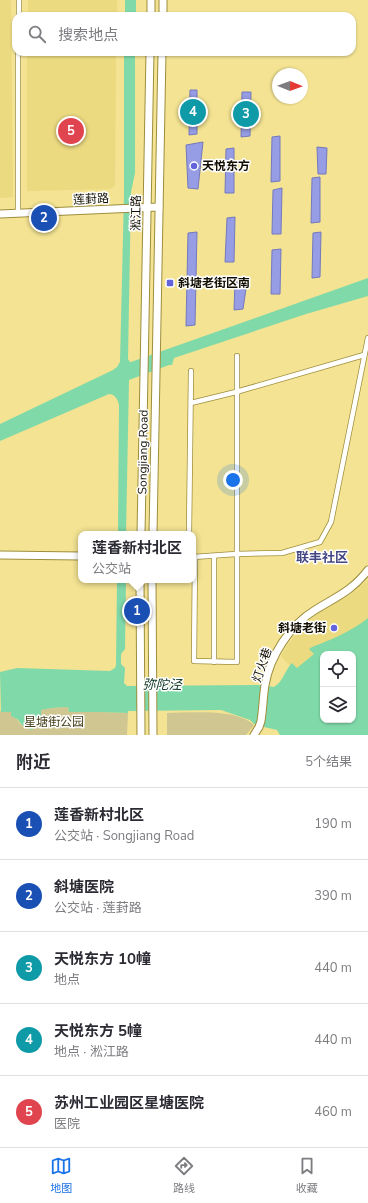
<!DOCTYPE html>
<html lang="zh">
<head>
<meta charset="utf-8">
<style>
  :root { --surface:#fff; --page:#f7f7f7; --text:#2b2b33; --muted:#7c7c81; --line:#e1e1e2; --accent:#1a73e8 }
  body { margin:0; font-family:"Nunito Sans","Noto Sans SC",sans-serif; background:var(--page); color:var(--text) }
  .controls { position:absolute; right:12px; bottom:12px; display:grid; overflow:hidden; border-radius:8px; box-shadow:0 1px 3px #0004 }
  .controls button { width:36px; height:36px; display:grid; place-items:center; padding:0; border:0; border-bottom:1px solid var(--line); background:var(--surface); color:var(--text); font:20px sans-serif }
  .compass { position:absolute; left:272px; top:68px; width:36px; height:36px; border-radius:50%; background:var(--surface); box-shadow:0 1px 3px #0004; rotate:91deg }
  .you { position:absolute; left:233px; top:480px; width:14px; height:14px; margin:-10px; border:3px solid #fff; border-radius:50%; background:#1a73e8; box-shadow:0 0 0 6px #1a73e833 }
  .badge { display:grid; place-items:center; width:26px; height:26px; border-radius:50%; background:var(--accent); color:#fff; font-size:13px; font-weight:700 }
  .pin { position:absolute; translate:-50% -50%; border:2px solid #fff; box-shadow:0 1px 4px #0006 }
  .popup { position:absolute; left:78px; top:531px; width:118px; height:52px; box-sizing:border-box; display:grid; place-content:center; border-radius:8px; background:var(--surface); filter:drop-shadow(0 1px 3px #0005); font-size:13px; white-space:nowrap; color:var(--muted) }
  .popup b { font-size:15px; color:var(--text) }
  .popup::after { content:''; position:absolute; left:50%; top:100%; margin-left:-8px; border:8px solid transparent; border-top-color:var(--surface) }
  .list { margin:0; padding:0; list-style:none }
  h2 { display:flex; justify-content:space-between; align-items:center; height:52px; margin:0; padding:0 16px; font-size:17px }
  h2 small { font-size:13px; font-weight:400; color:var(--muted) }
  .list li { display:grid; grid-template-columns:26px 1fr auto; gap:12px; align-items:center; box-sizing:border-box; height:72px; padding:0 16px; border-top:1px solid var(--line) }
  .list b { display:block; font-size:15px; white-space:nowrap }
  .list p { margin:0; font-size:13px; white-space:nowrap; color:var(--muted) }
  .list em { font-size:13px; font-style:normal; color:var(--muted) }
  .icon { flex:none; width:22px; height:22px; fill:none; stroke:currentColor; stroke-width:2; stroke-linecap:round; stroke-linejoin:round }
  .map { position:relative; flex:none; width:368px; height:735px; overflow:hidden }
  .search { position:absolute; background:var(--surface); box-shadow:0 1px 3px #0004; left:12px; right:12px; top:12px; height:44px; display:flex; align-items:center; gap:10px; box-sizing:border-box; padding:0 14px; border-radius:12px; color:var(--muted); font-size:15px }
  .sheet { height:412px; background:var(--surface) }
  nav { display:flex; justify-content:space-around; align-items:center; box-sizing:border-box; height:56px; border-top:1px solid var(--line); background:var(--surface); font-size:11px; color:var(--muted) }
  nav a { display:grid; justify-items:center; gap:2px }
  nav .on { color:var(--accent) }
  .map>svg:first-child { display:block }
  .built { fill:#ebda7f }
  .green { fill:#cfc692 }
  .water { fill:#80d9a9; fill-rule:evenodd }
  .building { fill:#969de4; stroke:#7379bd }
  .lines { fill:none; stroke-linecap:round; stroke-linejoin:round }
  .street-casing { stroke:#9d8e3d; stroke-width:6 }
  .secondary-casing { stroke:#9d8e3d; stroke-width:9 }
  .primary-casing { stroke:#9d8e3d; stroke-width:9 }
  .street { stroke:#fff; stroke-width:4.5 }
  .secondary { stroke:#fff; stroke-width:7 }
  .primary { stroke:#fff; stroke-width:7 }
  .poi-dot { fill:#6363dc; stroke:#fff; stroke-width:1.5 }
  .labels { text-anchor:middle; stroke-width:3; stroke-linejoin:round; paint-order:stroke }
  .poi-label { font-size:12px; font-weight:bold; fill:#110d00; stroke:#fff; text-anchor:start }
  .street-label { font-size:12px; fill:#110d00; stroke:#fff }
  .park-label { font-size:12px; fill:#4a431e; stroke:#fff }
  .neighbourhood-label { font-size:13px; font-weight:bold; fill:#434683; stroke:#fff }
  .water-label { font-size:13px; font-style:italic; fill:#09321f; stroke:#fff }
</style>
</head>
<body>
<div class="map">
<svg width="368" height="735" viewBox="0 0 368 735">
  <rect width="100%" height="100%" fill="#f3e392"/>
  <!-- built -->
  <g class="built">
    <path d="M0 0H11L13 197 0 198Z"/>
    <rect x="28" y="0" width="89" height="16"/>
    <path d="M27 52H116L115 186 110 189 27 191Z"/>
    <path d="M368 580V680L353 654H323L300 676 281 656 288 644 305 624 318 613 350 595Z"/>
  </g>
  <!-- green -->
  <g class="green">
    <path d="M68 707 69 712H99L128 713 127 735H0V710L1 712H11L21 725H26L40 710 52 708Z"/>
    <path d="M167 713C191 713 235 708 254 725L246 735H167Z"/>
  </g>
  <!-- water -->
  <g class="water">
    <rect x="125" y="0" width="11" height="16"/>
    <path d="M124 52H135V173L131 192 128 359 130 362H131L368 278V296L306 314 174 358 172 365H169L129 380 126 534H118L119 405C118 400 115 394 109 394L0 441V424L113 370 117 367 120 362 124 194Z"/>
    <path d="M117 580H126L125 649 121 654V664L125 668 124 683 127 686 259 685 274 687C283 682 285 670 292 663L297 668 314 654 309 649 312 647C331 640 352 631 368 618V735H280L277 730 264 727 254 724 250 720 221 710 128 711V713L99 712H69L68 707 52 708 41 710V716L35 718 39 725 31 730 26 726 25 727 23 725H22L17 719 11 716V712H1L0 672 17 668 110 671 115 668 116 665ZM323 654H353V720H323Z"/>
  </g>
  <!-- building -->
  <g class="building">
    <path d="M190 90H197V134L189 135Z"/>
    <path d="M242 92H251L250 136 241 137Z"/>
    <path d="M280 136V181L271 182 272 137Z"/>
    <path d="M203 142 198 189 188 188 186 145Z"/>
    <path d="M317 147 327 148 326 174H318Z"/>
    <path d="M234 148V193H225L226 149Z"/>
    <path d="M320 177V222L311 223 312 178Z"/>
    <path d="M282 188 281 234H272L273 190Z"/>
    <path d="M235 217 234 262H225L227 218Z"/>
    <path d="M197 232 195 325 186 326 188 233Z"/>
    <path d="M321 232 320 277 312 278 313 233Z"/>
    <path d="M281 249 280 294H271L272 250Z"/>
    <path d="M235 282H247L243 309 234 310Z"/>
  </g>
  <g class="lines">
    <defs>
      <g id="street">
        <path d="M19 16V0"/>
        <path d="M18 213V52"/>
        <path d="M191 403 236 392 364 355"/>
        <path d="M189 534 191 371"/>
        <path d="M193 557 236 554 282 553 320 542 331 522 368 338"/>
        <path d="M195 557 194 661 237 662V356"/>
        <path d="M214 662V556"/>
      </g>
      <g id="secondary">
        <path d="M0 214 159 207"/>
        <path d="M0 555 81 556"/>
        <path d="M254 735 259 727 261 721C263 709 263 697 265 685 270 656 290 625 315 610 336 597 352 591 368 570"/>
      </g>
      <g id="primary">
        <path d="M151 16V0"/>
        <path d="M163 16V0"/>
        <path d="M141 534 150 52"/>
        <path d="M153 534 162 52"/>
        <path d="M140 580 141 735"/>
        <path d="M152 580 153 735"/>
      </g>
    </defs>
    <!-- street casing -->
    <use href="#street" class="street-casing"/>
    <!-- secondary casing -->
    <use href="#secondary" class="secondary-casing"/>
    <!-- primary casing -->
    <use href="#primary" class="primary-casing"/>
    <!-- street -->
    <use href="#street" class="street"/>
    <!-- secondary -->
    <use href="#secondary" class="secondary"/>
    <!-- primary -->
    <use href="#primary" class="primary"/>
  </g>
  <!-- markers -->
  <g class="poi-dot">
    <circle cx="194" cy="166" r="4"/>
    <rect x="166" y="279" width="8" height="8" rx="2"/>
    <circle cx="334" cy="628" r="4"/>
  </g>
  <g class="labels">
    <!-- poi labels -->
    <g class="poi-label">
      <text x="202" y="170">天悦东方</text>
      <text x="178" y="287">斜塘老街区南</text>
      <text x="326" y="632" text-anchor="end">斜塘老街</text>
    </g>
    <!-- street labels -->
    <g class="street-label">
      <text transform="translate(91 199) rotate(-3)" y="4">莲葑路</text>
      <text transform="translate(136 213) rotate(-89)" y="4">淞江路</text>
      <text transform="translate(143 452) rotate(-89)" y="4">Songjiang Road</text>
      <text transform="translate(262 665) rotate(-71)" y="4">灯火巷</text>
    </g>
    <!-- park labels -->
    <g class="park-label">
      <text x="54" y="726">星塘街公园</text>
    </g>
    <!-- neighbourhood labels -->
    <g class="neighbourhood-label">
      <text x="322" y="562">联丰社区</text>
    </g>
    <!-- water labels -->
    <g class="water-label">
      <text transform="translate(162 684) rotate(1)" y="5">弥陀泾</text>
    </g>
  </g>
</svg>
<div class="controls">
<button><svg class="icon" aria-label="locate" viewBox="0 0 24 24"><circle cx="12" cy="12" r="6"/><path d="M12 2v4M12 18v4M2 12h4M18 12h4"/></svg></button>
<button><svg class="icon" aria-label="layers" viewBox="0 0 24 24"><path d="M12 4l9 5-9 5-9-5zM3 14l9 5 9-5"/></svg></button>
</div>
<svg class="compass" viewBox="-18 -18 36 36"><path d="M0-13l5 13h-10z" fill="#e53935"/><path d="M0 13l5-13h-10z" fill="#7c7c81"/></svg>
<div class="you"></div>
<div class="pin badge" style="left:137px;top:611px;background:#1a4fb4">1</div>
<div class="popup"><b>莲香新村北区</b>公交站</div>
<div class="pin badge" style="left:44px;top:218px;background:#1a4fb4">2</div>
<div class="pin badge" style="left:246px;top:114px;background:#0f9aa8">3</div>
<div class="pin badge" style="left:193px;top:112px;background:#0f9aa8">4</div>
<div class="pin badge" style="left:71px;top:131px;background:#e0444e">5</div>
<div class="search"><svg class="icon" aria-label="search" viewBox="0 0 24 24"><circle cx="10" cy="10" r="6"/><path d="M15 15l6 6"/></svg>搜索地点</div>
</div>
<section class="sheet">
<h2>附近<small>5个结果</small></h2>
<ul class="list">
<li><span class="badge" style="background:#1a4fb4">1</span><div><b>莲香新村北区</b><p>公交站 · Songjiang Road</p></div><em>190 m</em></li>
<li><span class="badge" style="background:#1a4fb4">2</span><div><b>斜塘医院</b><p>公交站 · 莲葑路</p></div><em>390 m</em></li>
<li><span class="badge" style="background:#0f9aa8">3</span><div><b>天悦东方 10幢</b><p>地点</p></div><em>440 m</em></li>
<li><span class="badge" style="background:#0f9aa8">4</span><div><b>天悦东方 5幢</b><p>地点 · 淞江路</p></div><em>440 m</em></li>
<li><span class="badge" style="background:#e0444e">5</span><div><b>苏州工业园区星塘医院</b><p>医院</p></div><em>460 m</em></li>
</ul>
</section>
<nav>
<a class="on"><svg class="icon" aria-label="map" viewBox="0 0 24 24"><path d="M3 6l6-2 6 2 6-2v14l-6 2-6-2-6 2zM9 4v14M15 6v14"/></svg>地图</a>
<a><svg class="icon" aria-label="directions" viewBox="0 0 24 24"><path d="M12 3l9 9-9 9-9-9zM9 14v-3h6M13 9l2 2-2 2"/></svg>路线</a>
<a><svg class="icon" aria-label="saved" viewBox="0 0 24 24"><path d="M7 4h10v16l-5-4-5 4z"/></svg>收藏</a>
</nav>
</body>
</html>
